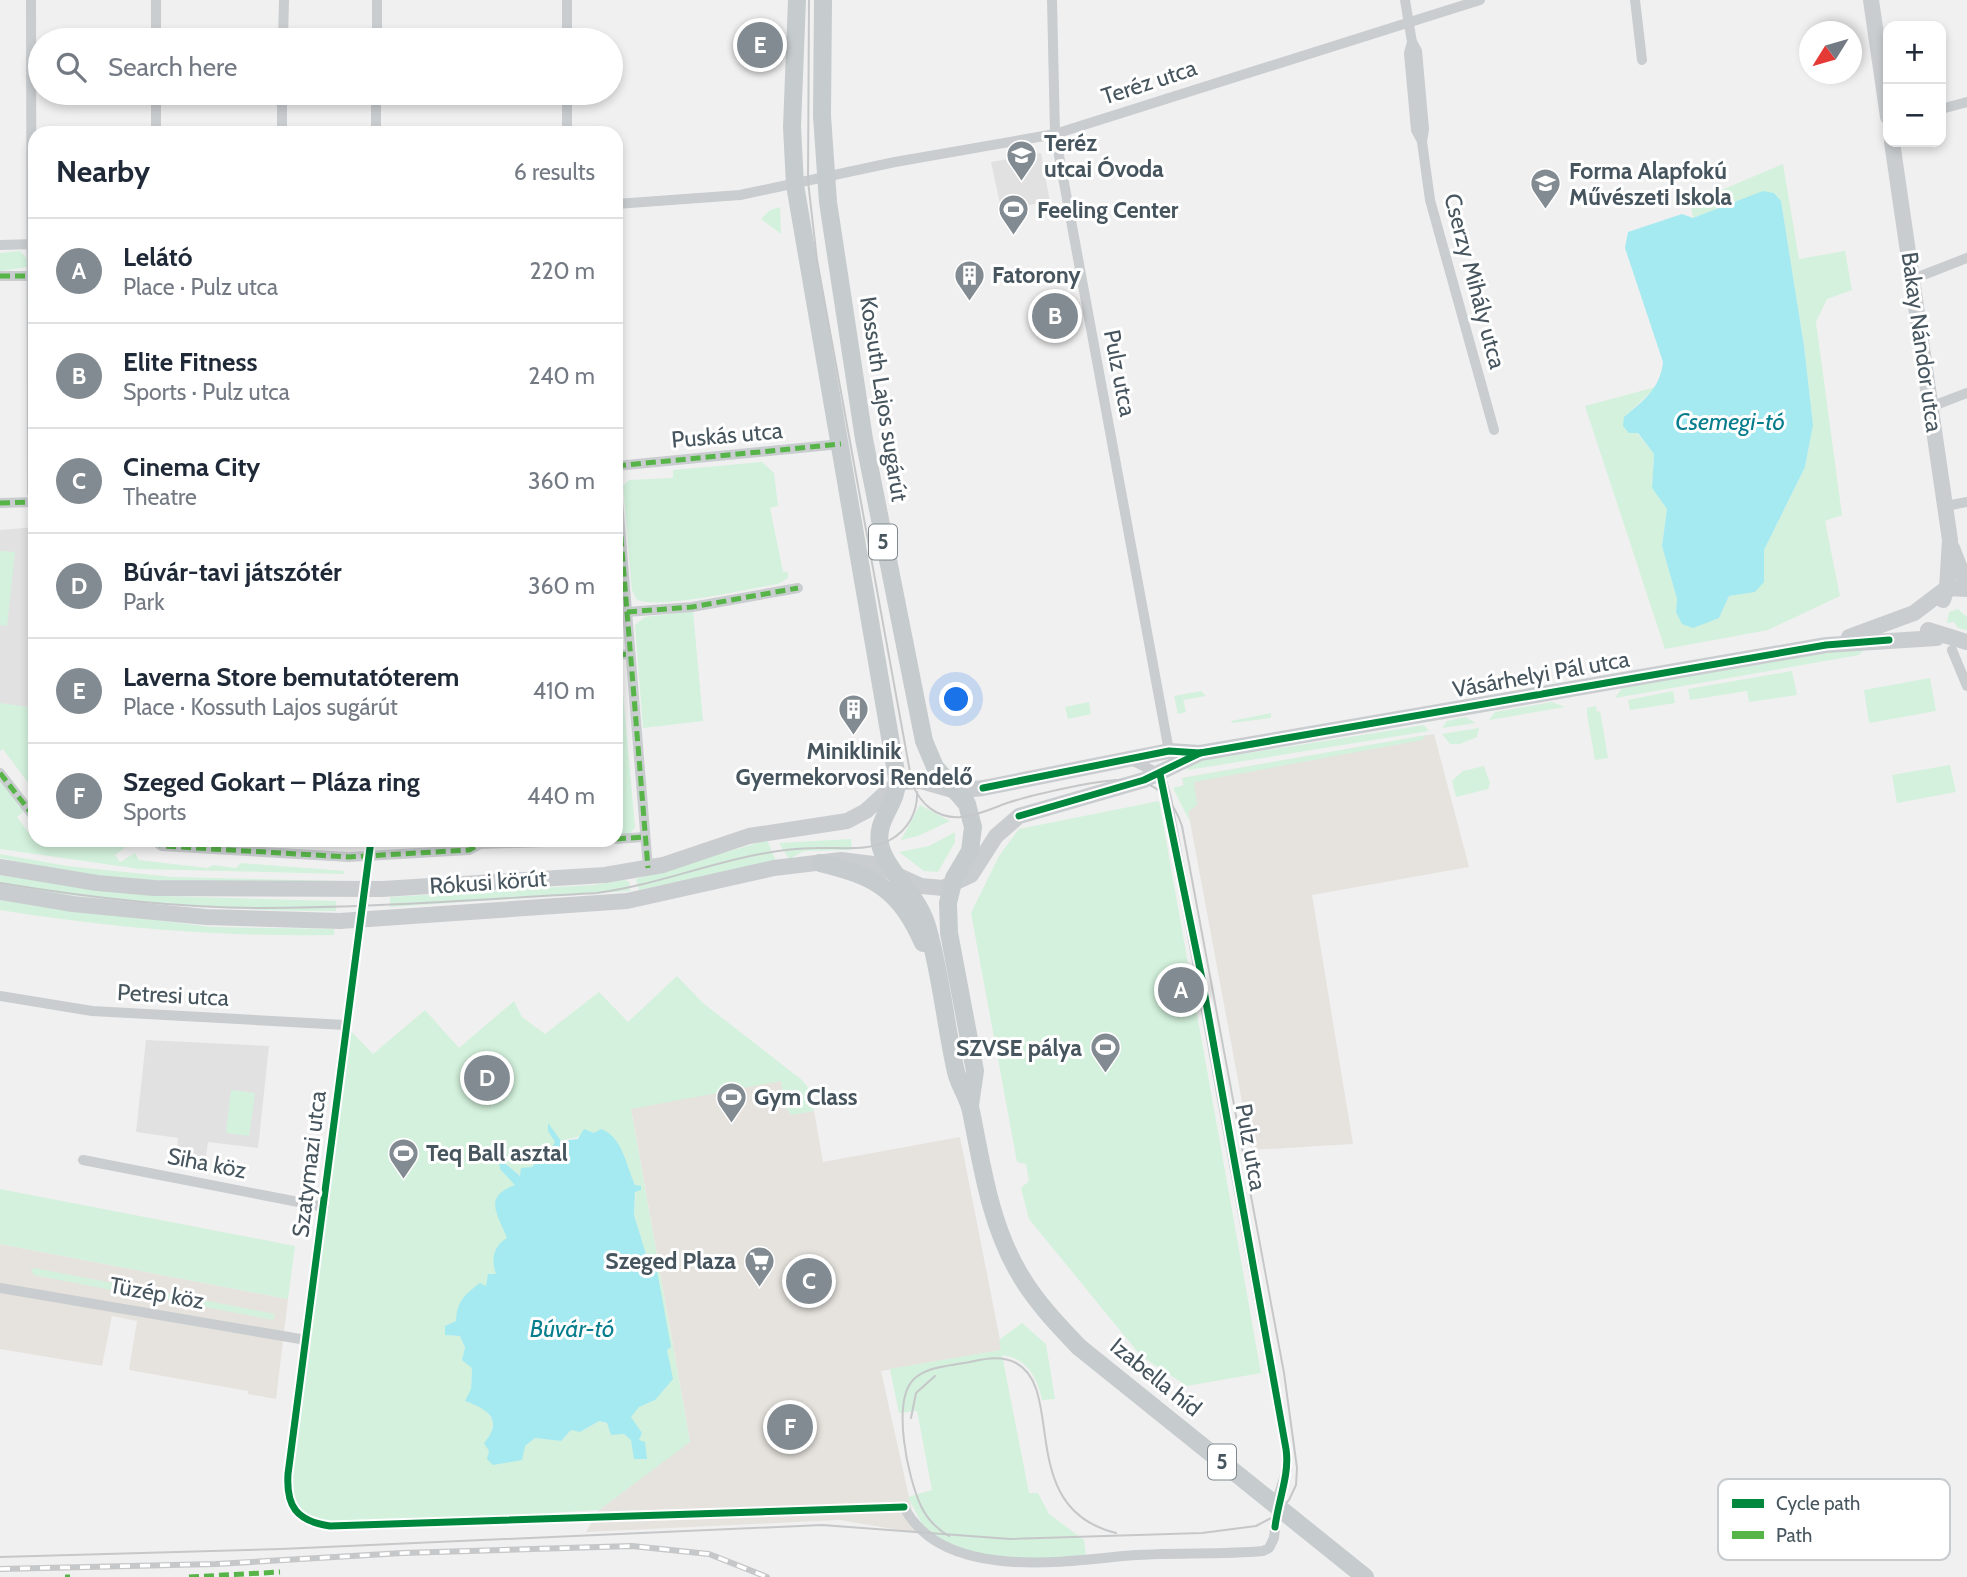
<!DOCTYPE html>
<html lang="en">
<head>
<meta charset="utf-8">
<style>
  :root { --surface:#fff; --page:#f2f2f3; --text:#1f2937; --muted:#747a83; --line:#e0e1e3; --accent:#828b91 }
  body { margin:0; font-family:Cabin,sans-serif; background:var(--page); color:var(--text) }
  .controls { position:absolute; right:21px; top:21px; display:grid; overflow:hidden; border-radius:14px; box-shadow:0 4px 10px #0003 }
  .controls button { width:63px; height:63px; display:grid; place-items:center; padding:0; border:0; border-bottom:2px solid var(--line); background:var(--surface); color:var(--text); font:35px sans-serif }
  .compass { position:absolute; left:1799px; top:21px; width:63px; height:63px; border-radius:50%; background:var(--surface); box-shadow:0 4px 10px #0003; rotate:233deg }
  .you { position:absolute; left:957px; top:700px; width:24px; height:24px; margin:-18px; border:5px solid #fff; border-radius:50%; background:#1a73e8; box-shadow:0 0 0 10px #1a73e833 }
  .badge { display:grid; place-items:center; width:46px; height:46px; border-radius:50%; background:var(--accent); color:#fff; font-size:23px; font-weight:700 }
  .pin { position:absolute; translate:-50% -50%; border:4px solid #fff; box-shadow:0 2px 7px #0006 }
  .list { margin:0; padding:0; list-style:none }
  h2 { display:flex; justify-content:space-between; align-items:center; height:91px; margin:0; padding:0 28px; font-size:30px }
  h2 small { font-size:23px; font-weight:400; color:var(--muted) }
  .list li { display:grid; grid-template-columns:46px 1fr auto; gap:21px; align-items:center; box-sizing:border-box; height:105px; padding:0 28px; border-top:2px solid var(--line) }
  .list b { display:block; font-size:26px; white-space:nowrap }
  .list p { margin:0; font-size:23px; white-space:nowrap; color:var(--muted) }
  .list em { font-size:23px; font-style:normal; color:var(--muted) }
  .icon { flex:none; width:38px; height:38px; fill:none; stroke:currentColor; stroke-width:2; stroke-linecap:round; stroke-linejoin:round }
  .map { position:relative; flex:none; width:1967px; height:1577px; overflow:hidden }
  .search { position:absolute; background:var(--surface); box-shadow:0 4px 10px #0003; left:28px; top:28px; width:595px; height:77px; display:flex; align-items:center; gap:18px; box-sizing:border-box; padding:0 24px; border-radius:38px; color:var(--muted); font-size:26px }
  .panel { position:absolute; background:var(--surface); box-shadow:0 4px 10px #0003; left:28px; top:126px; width:595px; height:721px; border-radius:21px }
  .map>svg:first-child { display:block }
  .commercial { fill:#e6e3de }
  .education { fill:#e2e1e2 }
  .green { fill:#d3f1dc; fill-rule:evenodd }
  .water { fill:#a5e9f1 }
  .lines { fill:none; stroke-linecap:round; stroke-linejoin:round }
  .street { stroke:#c9cdcf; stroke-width:10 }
  .secondary { stroke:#cacdd0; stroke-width:16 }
  .primary { stroke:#c6cbcd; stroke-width:18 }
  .tram { stroke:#c5c7c9; stroke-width:2 }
  .rail-casing { stroke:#c5c7c9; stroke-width:6 }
  .rail { stroke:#fff; stroke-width:3.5; stroke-dasharray:10; stroke-linecap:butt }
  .primary-bridge { stroke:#c6cbcd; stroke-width:18 }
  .quiet { stroke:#57b448; stroke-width:5; stroke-dasharray:10 5; stroke-linecap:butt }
  .cycleway-casing { stroke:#fff; stroke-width:11 }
  .cycleway { stroke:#00873e; stroke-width:7 }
  .labels { text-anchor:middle; stroke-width:6; stroke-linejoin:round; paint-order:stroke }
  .shield { fill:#fff; stroke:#7e888e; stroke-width:2 }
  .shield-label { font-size:21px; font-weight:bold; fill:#46555e }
  .street-label { font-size:23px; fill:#46555e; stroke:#fff }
  .poi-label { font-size:23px; font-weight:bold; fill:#46555e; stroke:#fff; text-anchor:start }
  .water-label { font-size:24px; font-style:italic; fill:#067d8c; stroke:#fff }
  .key { fill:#fff; stroke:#c8cccf; stroke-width:2 }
  .key-label { font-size:19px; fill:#46555e }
</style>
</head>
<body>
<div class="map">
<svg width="1967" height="1577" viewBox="0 0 1967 1577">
  <rect width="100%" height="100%" fill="#f1f0f0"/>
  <!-- commercial -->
  <g class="commercial">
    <path d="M1434 734 1469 867 1312 895 1353 1144 1251 1150 1182 778Z"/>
    <path d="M781 1080 785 1106 791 1114 814 1111 823 1162 960 1137 1002 1350 881 1371 917 1533 839 1520 586 1532 599 1510 690 1441 631 1108Z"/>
    <path d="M0 1244 288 1299 276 1399 248 1394V1391L129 1370 137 1321 112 1316 102 1366 0 1349Z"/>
  </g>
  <!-- education -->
  <g class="education">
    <path d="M1041 153 1050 202 1001 209 991 162Z"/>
    <path d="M35 527V704L28 707 0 704V530Z"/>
    <path d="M146 1040 269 1046 258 1148 208 1142 205 1163 176 1159 178 1138 136 1132Z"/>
  </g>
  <!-- green -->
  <g class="green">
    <path d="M1783 164 1799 259 1845 251 1852 290 1827 299 1816 322 1842 515 1825 521 1840 596 1768 630 1665 649 1585 406 1656 387 1624 417 1654 454 1652 488 1667 509 1662 546 1677 599 1676 612 1719 618 1729 596 1754 592 1764 550 1805 467 1813 425 1804 346 1781 201 1774 193 1763 192 1693 218 1691 203Z"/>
    <path d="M780 207 781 234 761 219 770 210Z"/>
    <path d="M20 251 29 261 27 267 0 271V253Z"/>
    <path d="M762 462 774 473 778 506 770 508 783 572H788V578L778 584C746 589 663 609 637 600L632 590 623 486 629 480 673 478V470Z"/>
    <path d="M0 551 15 552 7 626 0 625Z"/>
    <path d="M1958 609 1967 617V630L1958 628 1954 622 1947 623 1949 612Z"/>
    <path d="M693 611 703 721 643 728 635 625 645 617Z"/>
    <path d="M1831 648 1864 650 1859 655 1615 698 1622 688Z"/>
    <path d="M621 671 635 827 630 834 618 836 616 672Z"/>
    <path d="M1792 671 1797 695 1749 702 1747 691 1690 700 1688 689Z"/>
    <path d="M1930 678 1936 711 1869 723 1864 690Z"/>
    <path d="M1201 691 1206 696 1183 700 1186 712 1178 714 1174 696Z"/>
    <path d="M1673 691 1675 703 1630 710 1628 700Z"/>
    <path d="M1089 702 1091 714 1068 719 1065 707Z"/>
    <path d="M1552 702 1565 707 1489 720 1495 712Z"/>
    <path d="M0 703 35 708V792L3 749 0 751Z"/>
    <path d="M1596 706 1597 712 1600 711 1608 758 1595 760 1587 714V708Z"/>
    <path d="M1271 713V718L1232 723 1231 721Z"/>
    <path d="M1465 717 1476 723 1442 728 1447 721Z"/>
    <path d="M1424 725 1429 731 1188 770 1187 763Z"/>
    <path d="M1479 728 1477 737 1460 744H1450L1442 734Z"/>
    <path d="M1426 735 1422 740 1194 782 1197 805 1188 812 1190 822 1173 788 1184 785 1182 778Z"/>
    <path d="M1950 765 1956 792 1897 803 1892 775Z"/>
    <path d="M1484 766 1490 783 1488 789 1456 797 1452 781 1463 771Z"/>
    <path d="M0 779 24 811 17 817 35 841 135 840 115 855 120 862 135 853 139 860 208 868 213 865 236 868 241 863 345 871 344 874 140 869 0 849Z"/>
    <path d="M1159 801 1261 1373 1187 1386 1141 1356 1029 1219 1021 1188 1029 1181 1026 1164 1017 1162 971 913 999 856 1019 829Z"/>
    <path d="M920 805 950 821 918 836 901 840Z"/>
    <path d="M955 832V842L938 872 924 871 899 852 929 846Z"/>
    <path d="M851 839 852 850 804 851 789 859 779 843Z"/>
    <path d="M767 840 776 861 639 890 636 879Z"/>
    <path d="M0 854 67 866 172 877 341 881 173 882 79 874 0 858Z"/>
    <path d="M0 875 162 896 336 901V911C222 911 112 902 0 886Z"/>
    <path d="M624 880 629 882 630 891 390 907V897L594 885Z"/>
    <path d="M0 900 212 927 334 929V935C221 937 111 928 0 910Z"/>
    <path d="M677 976 703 1003 802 1080 810 1090 814 1111 791 1115 785 1106 781 1081 631 1109 690 1442 599 1510 330 1526 295 1510 288 1474 345 1025 373 1054 425 1010 459 1048 514 1001 522 1017 545 1034 599 992 628 1022ZM594 1133 636 1185 634 1215 649 1265 654 1261 666 1350 655 1400 639 1407 630 1417 642 1433 638 1440C624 1439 614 1424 599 1421L580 1432 571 1430 561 1441 535 1438 525 1446 492 1434 493 1421 471 1389 472 1368 460 1336 446 1335 445 1326 456 1321 497 1275 508 1238 496 1212 516 1185 500 1169V1159L520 1176 553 1158 555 1142Z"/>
    <path d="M231 1090 255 1093 249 1136 226 1133Z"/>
    <path d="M0 1189 295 1246 288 1299 0 1244Z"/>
    <path d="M34 1268 113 1283 116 1287 111 1290 34 1275 31 1271Z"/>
    <path d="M145 1289 275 1314 273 1320 143 1295Z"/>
    <path d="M1022 1323 1046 1344 1055 1399 1042 1400C1037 1377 1027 1358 1002 1355L1029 1493H1038L1049 1514 1084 1540 1086 1557 991 1562 926 1532 908 1497 932 1490 917 1411 899 1413 890 1369 1001 1350 999 1340Z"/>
  </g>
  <!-- water -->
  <g class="water">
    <path d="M1763 191 1774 193 1781 201 1804 346 1813 425 1805 467 1764 550V582L1755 592 1729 596 1719 618 1693 628 1682 624 1676 612 1677 599 1662 546 1667 509 1652 488 1654 454 1638 433H1629L1623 426 1624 417C1644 400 1660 389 1663 362L1625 248 1628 232 1682 214 1693 218Z"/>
    <path d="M548 1123 561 1141 578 1139 584 1129 594 1133 601 1129C623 1137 626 1166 635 1185L641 1186V1190L635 1192 634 1215 649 1264 655 1260 671 1347 667 1350 673 1379 655 1400 639 1407 631 1417 642 1433 639 1440 645 1442 647 1459H634L631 1440 624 1434 611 1435 607 1423 599 1421 580 1432 571 1430 561 1441 535 1438 525 1446 522 1460 493 1465 487 1459 489 1451 484 1443C504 1420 488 1409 465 1401L471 1389 472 1368 462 1360 465 1348 460 1336 445 1335V1326L456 1321C457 1301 465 1294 480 1283L486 1286 488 1274H496C491 1260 493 1246 507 1238 497 1213 483 1197 515 1185L500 1169 499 1158 520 1176 521 1168 532 1167 540 1158H552L551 1149 555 1142 548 1131Z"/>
  </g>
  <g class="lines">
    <!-- street -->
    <g class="street">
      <path d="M31 0 32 493 35 501"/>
      <path d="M567 0V40"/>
      <path d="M1052 0 1055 134 1169 751"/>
      <path d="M1405 0 1412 42 1409 53 1416 130 1422 141"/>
      <path d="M1635 0 1642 60"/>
      <path d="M156 40V0"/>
      <path d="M283 40 284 0"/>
      <path d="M377 40V0"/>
      <path d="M1412 42 1417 51 1424 129 1422 142 1430 200 1494 430"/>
      <path d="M567 93V133"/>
      <path d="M1941 109 1967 102"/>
      <path d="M156 133V93"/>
      <path d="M282 133V93"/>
      <path d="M376 133V93"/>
      <path d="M616 204 740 195 895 162 1055 134 1480 0"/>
      <path d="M0 245 35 244"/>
      <path d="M0 276H33"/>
      <path d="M1913 279 1967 258"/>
      <path d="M1933 406 1967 393"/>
      <path d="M616 466 841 444"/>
      <path d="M616 477 648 868"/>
      <path d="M0 503 35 502"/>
      <path d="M1946 506 1967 502"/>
      <path d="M627 612 692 607 798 588"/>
      <path d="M1952 650 1967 686"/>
      <path d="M616 655 630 654"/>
      <path d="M0 773 35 818"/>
      <path d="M616 839 645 837"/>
      <path d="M153 840 162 846 349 857 469 850 480 844 609 840"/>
      <path d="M371 840 288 1474C286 1506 296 1521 330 1526L904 1507C940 1577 1050 1564 1123 1556 1170 1552 1217 1555 1263 1551L1269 1548 1274 1538 1279 1494 1287 1469 1286 1449 1167 798 1160 774 1131 760"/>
      <path d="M0 996 92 1011 345 1025"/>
      <path d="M83 1160 324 1207"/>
      <path d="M0 1288 306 1340"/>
    </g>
    <!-- secondary -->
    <g class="secondary">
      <path d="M1871 0 1888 117"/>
      <path d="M1892 142 1950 540 1947 588 1943 600"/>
      <path d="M1952 548 1967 586"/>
      <path d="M1928 630 1967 642"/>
      <path d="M1849 637 1914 613 1947 588 1967 589"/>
      <path d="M0 867 97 883 154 888 382 889 605 875 663 865 749 836 847 821 866 811 890 789 903 782 921 781 956 791 983 788 1169 751 1200 753 1826 645 1937 638"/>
      <path d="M0 892 73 904 206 917 340 921 627 901 774 868 841 860 873 864 921 886 943 888 971 875 996 836 1019 816 1144 780 1198 754"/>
    </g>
    <!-- primary -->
    <g class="primary">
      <path d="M797 0 792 127 795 185 897 778C899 803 875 819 880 844 885 870 918 894 927 926 941 973 945 1023 956 1072 959 1085 968 1097 971 1111 982 1166 990 1224 1019 1273 1035 1301 1057 1324 1079 1347"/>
      <path d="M823 0 822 116 828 202 864 439 924 741 935 767 967 804 973 827 970 851 954 878 948 903 949 933 975 1071 970 1105"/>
      <path d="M820 863C874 876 900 889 923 943"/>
    </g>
    <!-- tram -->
    <g class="tram">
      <path d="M0 883C85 897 172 908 258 908 371 908 484 899 597 893 671 883 740 849 816 848 839 847 869 852 890 840 908 830 918 812 917 792"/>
      <path d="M911 1418 916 1393 935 1376"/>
      <path d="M949 1536C937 1529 927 1519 921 1506 908 1479 891 1401 914 1379 927 1367 947 1366 964 1363 981 1360 999 1354 1016 1363 1066 1389 1015 1508 1116 1533"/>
      <path d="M0 1557 281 1549 822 1525 1010 1539 1202 1533 1256 1526 1273 1517 1289 1500 1296 1485 1297 1468 1284 1373 1182 826C1164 773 1127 776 1081 785 1056 790 1031 795 1007 803 993 808 977 816 961 817 937 819 920 804 912 783L817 260 808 181 809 0"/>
    </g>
    <defs>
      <path id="rail" d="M0 1569 216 1564 403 1553 632 1546 709 1554 767 1577"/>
    </defs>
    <!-- rail casing -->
    <use href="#rail" class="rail-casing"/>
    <!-- rail -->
    <use href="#rail" class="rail"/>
    <!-- primary-bridge -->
    <path class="primary-bridge" d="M1079 1347 1365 1577"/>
    <!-- quiet -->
    <g class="quiet">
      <path d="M32 244V493L35 501"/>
      <path d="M0 276H33"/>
      <path d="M616 466 841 444"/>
      <path d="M616 477 648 868"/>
      <path d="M0 503 35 502"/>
      <path d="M627 612 692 607 798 588"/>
      <path d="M616 655 630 654"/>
      <path d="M0 773 35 818"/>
      <path d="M616 839 645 837"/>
      <path d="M153 840 162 846 349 857 469 850 480 844 609 840"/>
      <path d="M65 1577H70"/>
      <path d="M189 1577 280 1572"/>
    </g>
    <defs>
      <g id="cycleway">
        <path d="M1160 774 1201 974 1286 1449C1290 1474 1278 1501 1275 1527"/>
        <path d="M983 788 1169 751 1200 753 1826 645 1889 640"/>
        <path d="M1019 816 1144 780 1200 753"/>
        <path d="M371 840 288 1474C286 1506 296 1521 330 1526L904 1507"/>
      </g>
    </defs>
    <!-- cycleway casing -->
    <use href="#cycleway" class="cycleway-casing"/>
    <!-- cycleway -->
    <use href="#cycleway" class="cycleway"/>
  </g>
  <!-- icons -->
  <defs>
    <symbol id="school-pin" viewBox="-11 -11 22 30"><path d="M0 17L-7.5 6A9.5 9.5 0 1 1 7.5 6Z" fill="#828b91" stroke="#fff"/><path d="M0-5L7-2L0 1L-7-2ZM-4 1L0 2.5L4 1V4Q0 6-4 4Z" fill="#fff"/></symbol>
    <symbol id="stadium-pin" viewBox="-11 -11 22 30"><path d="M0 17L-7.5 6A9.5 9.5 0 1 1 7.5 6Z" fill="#828b91" stroke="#fff"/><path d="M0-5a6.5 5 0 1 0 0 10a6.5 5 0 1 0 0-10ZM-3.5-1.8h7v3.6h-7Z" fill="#fff"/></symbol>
    <symbol id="building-pin" viewBox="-11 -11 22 30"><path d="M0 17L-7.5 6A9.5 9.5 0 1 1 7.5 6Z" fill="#828b91" stroke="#fff"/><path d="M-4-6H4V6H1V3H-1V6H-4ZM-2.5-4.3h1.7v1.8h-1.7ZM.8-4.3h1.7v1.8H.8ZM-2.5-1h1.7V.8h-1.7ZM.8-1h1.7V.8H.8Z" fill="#fff"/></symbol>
    <symbol id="supermarket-pin" viewBox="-11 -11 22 30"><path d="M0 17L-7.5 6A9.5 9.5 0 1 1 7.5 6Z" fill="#828b91" stroke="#fff"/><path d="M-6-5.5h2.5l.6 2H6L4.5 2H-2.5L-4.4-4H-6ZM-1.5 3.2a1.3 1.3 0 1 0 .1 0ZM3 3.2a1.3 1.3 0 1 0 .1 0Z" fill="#fff"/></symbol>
  </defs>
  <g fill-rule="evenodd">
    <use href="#school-pin" x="1004" y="138" width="35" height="47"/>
    <use href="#school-pin" x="1528" y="166" width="35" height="47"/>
    <use href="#stadium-pin" x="996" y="192" width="35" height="47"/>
    <use href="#building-pin" x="952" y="258" width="35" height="47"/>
    <use href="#building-pin" x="836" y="692" width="35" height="47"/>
    <use href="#stadium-pin" x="1088" y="1030" width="35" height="47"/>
    <use href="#stadium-pin" x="714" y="1080" width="35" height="47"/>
    <use href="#stadium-pin" x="386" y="1136" width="35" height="47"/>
    <use href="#supermarket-pin" x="742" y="1244" width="35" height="47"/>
  </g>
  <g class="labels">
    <!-- shield labels -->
    <g class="shield">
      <rect x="869" y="524.5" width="28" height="35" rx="5"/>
      <rect x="1208" y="1444.5" width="28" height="35" rx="5"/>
    </g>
    <g class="shield-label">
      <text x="883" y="549">5</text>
      <text x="1222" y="1469">5</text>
    </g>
    <!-- street labels -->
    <g class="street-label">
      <text transform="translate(1149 82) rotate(-18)" y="8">Teréz utca</text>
      <text transform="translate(1475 281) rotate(75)" y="8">Cserzy Mihály utca</text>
      <text transform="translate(1922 342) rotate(82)" y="8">Bakay Nándor utca</text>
      <text transform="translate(1120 373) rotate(79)" y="8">Pulz utca</text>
      <text transform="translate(884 399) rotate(81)" y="8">Kossuth Lajos sugárút</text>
      <text transform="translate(727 435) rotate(-5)" y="8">Puskás utca</text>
      <text transform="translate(1541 674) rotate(-10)" y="8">Vásárhelyi Pál utca</text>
      <text transform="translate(488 882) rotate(-4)" y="8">Rókusi körút</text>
      <text transform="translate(173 995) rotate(3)" y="8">Petresi utca</text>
      <text transform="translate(1251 1147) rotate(80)" y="8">Pulz utca</text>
      <text transform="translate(207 1163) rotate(11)" y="8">Siha köz</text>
      <text transform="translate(309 1164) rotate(-83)" y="8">Szatymazi utca</text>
      <text transform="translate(157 1293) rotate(10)" y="8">Tüzép köz</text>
      <text transform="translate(1156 1377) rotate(39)" y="8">Izabella híd</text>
    </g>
    <!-- poi labels -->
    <g class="poi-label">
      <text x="1044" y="151">Teréz<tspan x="1044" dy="26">utcai Óvoda</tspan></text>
      <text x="1569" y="179">Forma Alapfokú<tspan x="1569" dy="26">Művészeti Iskola</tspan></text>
      <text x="1037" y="218">Feeling Center</text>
      <text x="992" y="283">Fatorony</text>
      <text x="854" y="759" text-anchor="middle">Miniklinik<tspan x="854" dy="26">Gyermekorvosi Rendelő</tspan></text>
      <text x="1082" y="1056" text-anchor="end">SZVSE pálya</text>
      <text x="754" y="1105">Gym Class</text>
      <text x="426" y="1161">Teq Ball asztal</text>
      <text x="736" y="1269" text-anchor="end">Szeged Plaza</text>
    </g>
    <!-- water labels -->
    <g class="water-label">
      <text x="1730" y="430">Csemegi-tó</text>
      <text x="572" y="1337">Búvár-tó</text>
    </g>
  </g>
  <!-- legend -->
  <rect x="1718" y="1479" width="232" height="81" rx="10" class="key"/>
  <rect x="1732" y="1499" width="32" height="9" fill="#00873e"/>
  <rect x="1732" y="1531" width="32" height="8" fill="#57b448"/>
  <g class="key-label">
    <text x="1776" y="1510">Cycle path</text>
    <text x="1776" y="1542">Path</text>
  </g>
</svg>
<div class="controls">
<button>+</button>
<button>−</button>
</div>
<svg class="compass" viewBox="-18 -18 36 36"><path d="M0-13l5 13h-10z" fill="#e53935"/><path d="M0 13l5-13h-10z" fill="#747a83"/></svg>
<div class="you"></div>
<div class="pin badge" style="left:1181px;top:990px">A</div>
<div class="pin badge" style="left:1055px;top:316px">B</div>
<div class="pin badge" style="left:809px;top:1281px">C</div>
<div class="pin badge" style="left:487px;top:1078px">D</div>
<div class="pin badge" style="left:760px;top:45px">E</div>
<div class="pin badge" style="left:790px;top:1427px">F</div>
<div class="search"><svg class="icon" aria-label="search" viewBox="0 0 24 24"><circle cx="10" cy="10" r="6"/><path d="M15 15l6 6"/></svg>Search here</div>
<section class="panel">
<h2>Nearby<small>6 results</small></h2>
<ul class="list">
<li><span class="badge">A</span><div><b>Lelátó</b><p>Place · Pulz utca</p></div><em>220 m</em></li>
<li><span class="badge">B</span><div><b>Elite Fitness</b><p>Sports · Pulz utca</p></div><em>240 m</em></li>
<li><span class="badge">C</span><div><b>Cinema City</b><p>Theatre</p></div><em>360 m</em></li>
<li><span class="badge">D</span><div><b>Búvár-tavi játszótér</b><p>Park</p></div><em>360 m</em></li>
<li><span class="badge">E</span><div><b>Laverna Store bemutatóterem</b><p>Place · Kossuth Lajos sugárút</p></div><em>410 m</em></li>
<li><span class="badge">F</span><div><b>Szeged Gokart – Pláza ring</b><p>Sports</p></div><em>440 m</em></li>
</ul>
</section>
</div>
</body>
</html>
